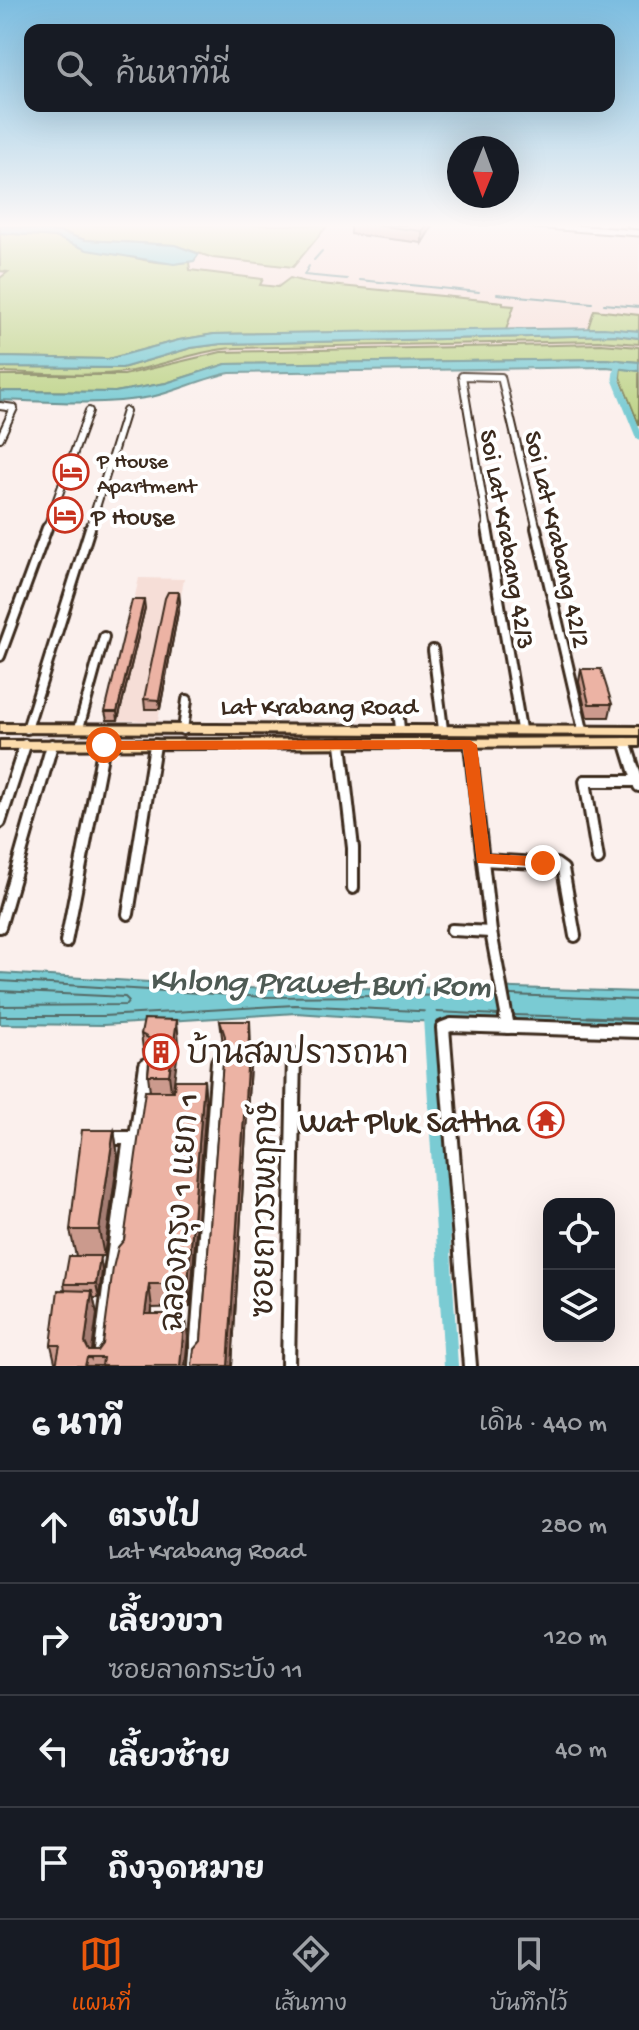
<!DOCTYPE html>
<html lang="th">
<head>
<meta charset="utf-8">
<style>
  :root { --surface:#171b24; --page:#242831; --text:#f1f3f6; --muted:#9ea1a6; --line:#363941; --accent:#ea580c }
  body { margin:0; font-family:"Gochi Hand","Playpen Sans Thai",sans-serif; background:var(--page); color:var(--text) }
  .controls { position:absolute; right:24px; bottom:24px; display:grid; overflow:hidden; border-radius:16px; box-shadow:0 8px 32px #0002 }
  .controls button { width:72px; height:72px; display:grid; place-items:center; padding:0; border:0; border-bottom:2px solid var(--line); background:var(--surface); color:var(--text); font:40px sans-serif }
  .compass { position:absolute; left:447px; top:136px; width:72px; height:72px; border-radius:50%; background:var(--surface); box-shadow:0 8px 32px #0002; rotate:181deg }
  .stop { position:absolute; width:24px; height:24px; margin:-18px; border:6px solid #ea580c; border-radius:50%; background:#fff }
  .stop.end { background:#ea580c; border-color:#fff; box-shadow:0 2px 8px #0008 }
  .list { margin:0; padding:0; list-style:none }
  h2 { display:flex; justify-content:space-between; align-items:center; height:104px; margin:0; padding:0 32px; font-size:34px }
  h2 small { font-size:26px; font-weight:400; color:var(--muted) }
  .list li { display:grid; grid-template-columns:52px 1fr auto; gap:24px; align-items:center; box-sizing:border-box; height:112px; padding:0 32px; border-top:2px solid var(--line) }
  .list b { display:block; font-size:30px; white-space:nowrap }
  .list p { margin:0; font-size:26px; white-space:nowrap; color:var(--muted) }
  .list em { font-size:26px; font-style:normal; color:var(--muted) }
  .icon { flex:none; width:44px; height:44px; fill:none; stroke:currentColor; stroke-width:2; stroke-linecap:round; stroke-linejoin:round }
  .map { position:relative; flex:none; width:639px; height:1366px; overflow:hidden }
  .search { position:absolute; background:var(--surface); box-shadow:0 8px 32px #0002; left:24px; right:24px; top:24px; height:88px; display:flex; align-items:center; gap:20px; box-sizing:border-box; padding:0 28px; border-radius:16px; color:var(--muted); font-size:30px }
  .sheet { height:552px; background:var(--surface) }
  nav { display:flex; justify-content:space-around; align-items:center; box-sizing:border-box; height:112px; border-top:2px solid var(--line); background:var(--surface); font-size:22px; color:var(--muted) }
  nav a { display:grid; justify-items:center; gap:4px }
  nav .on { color:var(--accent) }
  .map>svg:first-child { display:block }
  .built { fill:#f6ded7 }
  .green { fill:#bfd48a; stroke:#7d7f54; stroke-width:2 }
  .water { fill:#7acbd3; stroke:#618b8b; stroke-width:2 }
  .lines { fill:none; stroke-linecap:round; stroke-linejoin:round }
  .shore-far1 { stroke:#546a66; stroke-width:2 }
  .shore { stroke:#546a66; stroke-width:3 }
  .stream { stroke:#618b8b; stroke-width:2 }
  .canal-far2 { stroke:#7acbd3; stroke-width:7 }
  .canal-far1 { stroke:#7acbd3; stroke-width:11 }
  .canal { stroke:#7acbd3; stroke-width:14 }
  .street-far4-casing { stroke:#3b2a1e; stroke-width:9 }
  .street-far3-casing { stroke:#3b2a1e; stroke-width:10 }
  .street-far2-casing { stroke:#3b2a1e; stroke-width:14 }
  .street-far1-casing { stroke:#3b2a1e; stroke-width:16 }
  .street-casing { stroke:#3b2a1e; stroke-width:18 }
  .primary-casing { stroke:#3b2a1e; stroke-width:6 }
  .street-far4 { stroke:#fff; stroke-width:5 }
  .street-far3 { stroke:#fff; stroke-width:6 }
  .street-far2 { stroke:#fff; stroke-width:8 }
  .street-far1 { stroke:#fff; stroke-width:10 }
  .street { stroke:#fff; stroke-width:12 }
  .primary { fill:#fcdcac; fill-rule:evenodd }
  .wall { fill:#cb9a8d; stroke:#3b2a1e; stroke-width:2 }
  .shaded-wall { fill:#a57d73; stroke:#3b2a1e; stroke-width:2 }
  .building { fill:#ecb3a4; stroke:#3b2a1e; stroke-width:2 }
  .route { fill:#ea580c }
  .labels { text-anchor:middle; stroke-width:8; stroke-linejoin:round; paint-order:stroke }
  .far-poi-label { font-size:22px; fill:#3b2a1e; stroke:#fff; text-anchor:start }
  .poi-label { font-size:26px; fill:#3b2a1e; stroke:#fff; text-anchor:start }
  .street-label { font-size:26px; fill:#3b2a1e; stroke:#fff }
  .near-poi-label { font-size:32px; fill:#3b2a1e; stroke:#fff; text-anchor:start }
  .near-street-label { font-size:32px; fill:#3b2a1e; stroke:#fff }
  .near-water-label { font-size:34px; font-style:italic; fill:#4e5a54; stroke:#fff }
</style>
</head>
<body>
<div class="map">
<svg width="639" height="1366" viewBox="0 0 639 1366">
  <rect width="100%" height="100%" fill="#fbf0ed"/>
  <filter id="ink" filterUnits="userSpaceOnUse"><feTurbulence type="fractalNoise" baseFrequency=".0125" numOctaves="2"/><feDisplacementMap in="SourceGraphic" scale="16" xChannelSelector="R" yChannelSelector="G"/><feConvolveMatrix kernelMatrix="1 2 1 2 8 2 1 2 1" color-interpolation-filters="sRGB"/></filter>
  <g filter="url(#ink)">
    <!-- built -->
    <g class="built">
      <path d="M0 225H639V356L228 360 158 378 0 385Z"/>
      <path d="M139 578 184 579 158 721 107 720Z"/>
    </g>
    <!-- green -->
    <g class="green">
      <path d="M20 225H328L293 267 213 258 174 245 85 240 61 232 25 230Z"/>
      <path d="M0 233C18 235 37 234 56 237 99 245 144 268 189 262L190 270 263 279 260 285 278 287 290 278 310 283 503 302V305L514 306 506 330 214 334 179 340 108 359 0 357V278L8 272 0 271Z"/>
      <path d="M594 310 639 315V331L588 328Z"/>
      <path d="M615 335 639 338V344L599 341 236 348C199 350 168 364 132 371 89 378 43 373 0 372V367L122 368 191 348 221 344Z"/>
      <path d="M601 344 639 347V362L605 359 226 364 166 383 115 392 0 391V375H124L221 352Z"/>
      <path d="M621 368 639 371V425L620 377Z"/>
    </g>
    <!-- water -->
    <g class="water">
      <path d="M0 225 61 232 85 240 175 245 199 254 194 261 174 264 87 250 55 237 0 233Z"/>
      <path d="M604 328 639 331V338L615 335 221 344 191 348 122 368 0 367V357L108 359 179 340 214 334Z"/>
      <path d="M605 359 639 362V371L607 367 230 373C203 378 178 391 151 397 101 406 50 402 0 400V391L115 392 166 383 226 364Z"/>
      <path d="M0 973 266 989 487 987 639 992V1027L414 1021 296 1013 103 1025 0 1024Z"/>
    </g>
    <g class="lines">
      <!-- shore-far1 -->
      <g class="shore-far1">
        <path d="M0 981 265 997 495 995"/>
        <path d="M0 991 125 997 129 1001 126 1005 0 1006"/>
        <path d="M510 995 639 1000"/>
        <path d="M514 1015 639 1019"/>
        <path d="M0 1016H103L295 1005 498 1015"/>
      </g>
      <!-- shore -->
      <path class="shore" d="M588 1017 639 1019"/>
      <!-- stream -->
      <g class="stream">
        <path d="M526 227 639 236"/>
        <path d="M314 260 322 251"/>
        <path d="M309 266 304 275 347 279"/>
        <path d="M360 280 479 292"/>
        <path d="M497 294 592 303"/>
        <path d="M604 304 639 307"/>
      </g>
      <!-- canal-far2 -->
      <path class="canal-far2" d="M618 364 616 379 639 436"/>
      <!-- canal-far1 -->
      <path class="canal-far1" d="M430 1010 431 1019"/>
      <!-- canal -->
      <path class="canal" d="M430 1017 451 1366"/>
      <defs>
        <g id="street-far4">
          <path d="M533 225 639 233"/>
          <path d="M630 225 639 226"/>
        </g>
        <g id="street-far3">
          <path d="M0 406 14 408 0 438"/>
          <path d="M46 530 89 411"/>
          <path d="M89 530 126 411"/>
          <path d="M488 530 462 376 501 377 537 530"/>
        </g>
        <g id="street-far2">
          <path d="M487 528 521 729"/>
          <path d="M536 528 583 730"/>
          <path d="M433 650 443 729"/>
          <path d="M0 656 47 528"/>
          <path d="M398 709 400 729"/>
          <path d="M79 728 104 637"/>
          <path d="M27 729 90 528"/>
          <path d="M183 730 187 700"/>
          <path d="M625 742 626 746"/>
        </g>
        <g id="street-far1">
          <path d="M341 744 353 848V888"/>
          <path d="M626 744 639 786"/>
          <path d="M470 745 491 932 507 1019"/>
          <path d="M0 822 25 745"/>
          <path d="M598 859 585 781H637"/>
          <path d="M483 860 556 864 563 869 575 936"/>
          <path d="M128 914 155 745"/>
          <path d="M0 927 52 745"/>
          <path d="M452 930 491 932"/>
          <path d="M66 942 104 745"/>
        </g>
        <g id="street">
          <path d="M506 1017 508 1027"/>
          <path d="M106 1138H130L112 1265"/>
          <path d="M99 1366 112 1265 119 1262 146 1065"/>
          <path d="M195 1366 218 1062"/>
          <path d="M288 1366 294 1055"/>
          <path d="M470 1366 443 1028 451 1025 639 1031"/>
        </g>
        <g id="primary">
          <path d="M0 724 639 727V735L0 732Z"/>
          <path d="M639 738V746L0 749V741Z"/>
        </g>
      </defs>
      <!-- street-far4 casing -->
      <use href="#street-far4" class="street-far4-casing"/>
      <!-- street-far3 casing -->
      <use href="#street-far3" class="street-far3-casing"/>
      <!-- street-far2 casing -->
      <use href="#street-far2" class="street-far2-casing"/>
      <!-- street-far1 casing -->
      <use href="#street-far1" class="street-far1-casing"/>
      <!-- street casing -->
      <use href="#street" class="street-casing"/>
      <!-- primary casing -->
      <use href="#primary" class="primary-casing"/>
      <!-- street-far4 -->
      <use href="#street-far4" class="street-far4"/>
      <!-- street-far3 -->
      <use href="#street-far3" class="street-far3"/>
      <!-- street-far2 -->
      <use href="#street-far2" class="street-far2"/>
      <!-- street-far1 -->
      <use href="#street-far1" class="street-far1"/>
      <!-- street -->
      <use href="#street" class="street"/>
      <!-- primary -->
      <use href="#primary" class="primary"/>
    </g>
    <!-- wall -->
    <g class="wall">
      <path d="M351 225H432L422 243 351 234Z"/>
      <path d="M180 601 160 709H145L144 699Z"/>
      <path d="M145 608 118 720H107L105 712Z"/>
      <path d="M581 669 612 704 609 717H587L579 682Z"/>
      <path d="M220 1021 251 1048 232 1366 201 1341 224 1052Z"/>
      <path d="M141 1034 179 1042 172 1091 204 1080 206 1104 190 1307 152 1308V1314H185L188 1337 185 1366H56L51 1345 65 1291 64 1284 76 1256 70 1230 114 1130 118 1157 104 1256H100L102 1270 99 1298H93L97 1314 92 1351H98L103 1344 124 1240 150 1091 148 1075 149 1059 144 1056Z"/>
    </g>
    <!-- shaded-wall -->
    <g class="shaded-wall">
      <path d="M426 225H432V227L422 243V231Z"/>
      <path d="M179 592 180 601 160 709 159 700Z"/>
      <path d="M144 600 145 608 118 720 117 712Z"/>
      <path d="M177 1020 179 1042 172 1098 169 1075Z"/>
      <path d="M250 1021 251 1048 232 1366H228Z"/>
      <path d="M204 1080 206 1104 190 1307 188 1284Z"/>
      <path d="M114 1130 118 1157 104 1256 99 1230Z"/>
      <path d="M100 1256 102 1270 99 1298 96 1284Z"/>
      <path d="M149 1284 152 1308 149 1337 145 1314Z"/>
      <path d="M92 1291 97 1314 91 1358 85 1343Z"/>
      <path d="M185 1314 188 1337 185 1366H180Z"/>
    </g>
    <!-- building -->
    <g class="building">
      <path d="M374 225H426L422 231Z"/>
      <path d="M168 592H179L159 700 144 699 165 598Z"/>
      <path d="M132 600H144L117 712H105Z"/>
      <path d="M581 669H601L612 704H589Z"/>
      <path d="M144 1019 177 1020 169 1075H148L152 1040 141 1034Z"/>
      <path d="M220 1021H250L228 1366H192L194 1349 201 1341 225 1036Z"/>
      <path d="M175 1080H204L188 1284H149L145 1314H185L180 1366H102L103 1358H87L85 1366H56L60 1345H51L58 1290 92 1291 85 1343 89 1351H98L103 1344 113 1268 118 1247 124 1240 145 1091H174Z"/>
      <path d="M82 1130H114L99 1230H70Z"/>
      <path d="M69 1256H100L96 1284H64Z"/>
    </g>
  </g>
  <!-- sky -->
  <linearGradient id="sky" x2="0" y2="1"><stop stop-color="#7cbde0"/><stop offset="0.54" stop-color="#fdf8f7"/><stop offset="1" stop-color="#fdf8f7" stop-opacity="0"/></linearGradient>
  <rect width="639" height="417" fill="url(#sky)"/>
  <!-- route -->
  <path class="route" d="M470 740 477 745 490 854 543 857 548 859V867L477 863 463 749 104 750 97 745 104 741Z"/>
  <!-- icons -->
  <defs>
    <symbol id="hotel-ring" viewBox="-11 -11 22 22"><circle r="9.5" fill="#fff" stroke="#c8321e" stroke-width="1.5"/><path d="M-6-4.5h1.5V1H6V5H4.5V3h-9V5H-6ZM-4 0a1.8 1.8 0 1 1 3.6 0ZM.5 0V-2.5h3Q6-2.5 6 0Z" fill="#c8321e"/></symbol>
    <symbol id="building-ring" viewBox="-11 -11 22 22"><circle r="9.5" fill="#fff" stroke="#c8321e" stroke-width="1.5"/><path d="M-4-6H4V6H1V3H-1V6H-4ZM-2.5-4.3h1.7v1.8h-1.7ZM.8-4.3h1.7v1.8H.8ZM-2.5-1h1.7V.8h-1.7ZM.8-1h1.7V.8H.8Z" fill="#c8321e"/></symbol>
    <symbol id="temple-ring" viewBox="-11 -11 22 22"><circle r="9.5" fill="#fff" stroke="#c8321e" stroke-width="1.5"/><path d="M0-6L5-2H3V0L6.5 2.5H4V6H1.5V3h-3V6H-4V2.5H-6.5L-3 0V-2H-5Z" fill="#c8321e"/></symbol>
  </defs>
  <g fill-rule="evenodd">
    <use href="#hotel-ring" x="51" y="452" width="40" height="40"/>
    <use href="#hotel-ring" x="45" y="495" width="40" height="40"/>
    <use href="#building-ring" x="141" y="1032" width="40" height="40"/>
    <use href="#temple-ring" x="526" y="1100" width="40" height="40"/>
  </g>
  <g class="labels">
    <!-- far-poi labels -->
    <g class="far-poi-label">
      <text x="97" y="467">P House<tspan x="97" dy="25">Apartment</tspan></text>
    </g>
    <!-- poi labels -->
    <g class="poi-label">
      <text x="91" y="524">P House</text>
    </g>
    <!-- street labels -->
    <g class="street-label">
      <text transform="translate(509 539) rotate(80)" y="9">Soi Lat Krabang 42/3</text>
      <text transform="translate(559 539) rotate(77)" y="9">Soi Lat Krabang 42/2</text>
      <text x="319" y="714">Lat Krabang Road</text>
    </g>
    <!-- near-poi labels -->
    <g class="near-poi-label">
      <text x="187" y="1063">บ้านสมปรารถนา</text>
      <text x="520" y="1131" text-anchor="end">Wat Pluk Sattha</text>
    </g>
    <!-- near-street labels -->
    <g class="near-street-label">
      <text transform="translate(263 1210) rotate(-89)" y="11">ซอยถาวรพฤกษ์</text>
      <text transform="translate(178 1212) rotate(-86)" y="11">ฉลองกรุง 1 แยก 1</text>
    </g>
    <!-- near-water labels -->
    <g class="near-water-label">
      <text transform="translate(320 980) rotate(1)" y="12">Khlong Prawet Buri Rom</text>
    </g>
  </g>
</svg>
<div class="controls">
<button><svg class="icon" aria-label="locate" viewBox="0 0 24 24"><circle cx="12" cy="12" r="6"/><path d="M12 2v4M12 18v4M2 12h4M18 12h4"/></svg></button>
<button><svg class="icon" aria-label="layers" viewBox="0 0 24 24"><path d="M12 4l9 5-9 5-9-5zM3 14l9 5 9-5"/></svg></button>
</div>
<svg class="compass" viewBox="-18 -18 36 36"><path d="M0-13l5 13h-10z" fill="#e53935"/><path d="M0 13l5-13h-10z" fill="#9ea1a6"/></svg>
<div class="stop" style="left:104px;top:745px"></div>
<div class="stop end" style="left:543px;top:863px"></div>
<div class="search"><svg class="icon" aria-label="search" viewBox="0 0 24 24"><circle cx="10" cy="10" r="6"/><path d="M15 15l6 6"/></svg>ค้นหาที่นี่</div>
</div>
<section class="sheet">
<h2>6 นาที<small>เดิน · 440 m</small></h2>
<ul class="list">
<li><svg class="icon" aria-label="ahead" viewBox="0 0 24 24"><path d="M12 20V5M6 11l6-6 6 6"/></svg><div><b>ตรงไป</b><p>Lat Krabang Road</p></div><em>280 m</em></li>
<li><svg class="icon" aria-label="right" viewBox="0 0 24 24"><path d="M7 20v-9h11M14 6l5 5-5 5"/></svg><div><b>เลี้ยวขวา</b><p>ซอยลาดกระบัง 11</p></div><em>120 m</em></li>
<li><svg class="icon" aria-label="left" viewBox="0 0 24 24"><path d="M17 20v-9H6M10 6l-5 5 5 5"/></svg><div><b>เลี้ยวซ้าย</b></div><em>40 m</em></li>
<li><svg class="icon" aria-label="arrive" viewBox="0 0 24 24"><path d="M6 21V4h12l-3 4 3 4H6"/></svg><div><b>ถึงจุดหมาย</b></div></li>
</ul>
</section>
<nav>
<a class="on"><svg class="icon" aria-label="map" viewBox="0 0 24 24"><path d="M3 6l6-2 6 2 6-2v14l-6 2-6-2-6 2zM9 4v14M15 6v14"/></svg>แผนที่</a>
<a><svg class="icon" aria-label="directions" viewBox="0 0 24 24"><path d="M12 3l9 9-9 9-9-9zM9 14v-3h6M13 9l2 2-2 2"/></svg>เส้นทาง</a>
<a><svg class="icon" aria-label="saved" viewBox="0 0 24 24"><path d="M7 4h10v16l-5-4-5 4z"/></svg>บันทึกไว้</a>
</nav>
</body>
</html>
